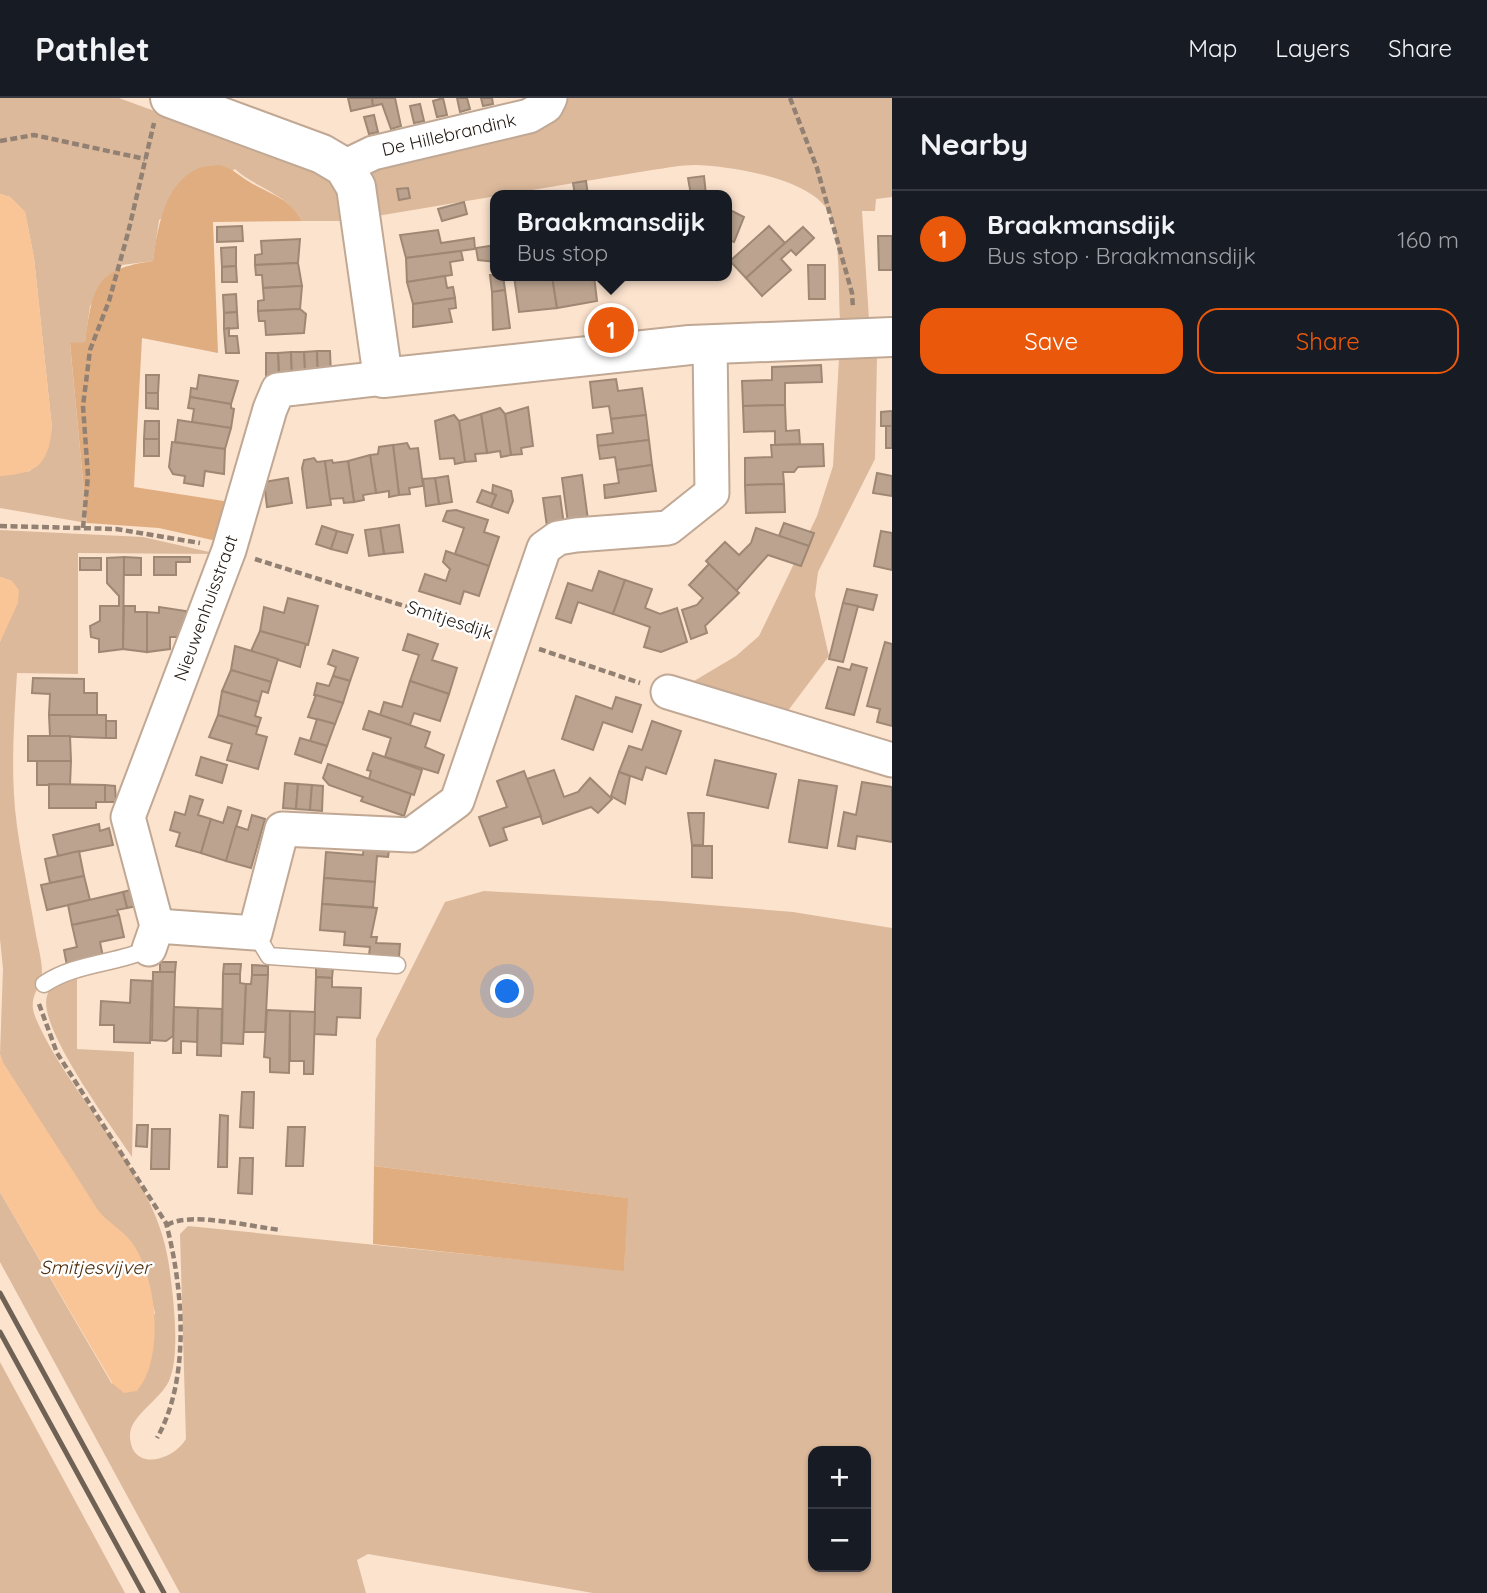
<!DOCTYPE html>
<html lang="en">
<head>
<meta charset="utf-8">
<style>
  :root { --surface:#171b24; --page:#242831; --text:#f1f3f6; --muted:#9ea1a6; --line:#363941; --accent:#ea580c }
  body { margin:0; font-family:Quicksand,sans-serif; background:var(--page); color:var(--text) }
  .controls { position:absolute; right:21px; bottom:21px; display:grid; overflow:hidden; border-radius:14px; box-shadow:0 2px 5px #0004 }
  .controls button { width:63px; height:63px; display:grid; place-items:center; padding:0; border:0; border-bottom:2px solid var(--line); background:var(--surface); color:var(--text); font:35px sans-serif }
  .you { position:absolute; left:508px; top:894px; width:24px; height:24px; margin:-18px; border:5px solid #fff; border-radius:50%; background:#1a73e8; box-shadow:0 0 0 10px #1a73e833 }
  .badge { display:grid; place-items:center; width:46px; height:46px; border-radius:50%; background:var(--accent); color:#fff; font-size:23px; font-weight:700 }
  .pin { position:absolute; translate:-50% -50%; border:4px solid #fff; box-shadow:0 2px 7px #0006 }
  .popup { position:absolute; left:490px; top:92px; width:242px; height:91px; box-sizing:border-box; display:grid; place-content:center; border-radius:14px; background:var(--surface); filter:drop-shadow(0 2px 5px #0005); font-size:23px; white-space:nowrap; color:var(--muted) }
  .popup b { font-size:26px; color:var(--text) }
  .popup::after { content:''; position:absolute; left:50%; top:100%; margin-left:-14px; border:14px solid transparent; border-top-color:var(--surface) }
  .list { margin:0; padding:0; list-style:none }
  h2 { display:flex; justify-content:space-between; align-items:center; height:91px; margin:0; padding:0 28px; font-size:30px }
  h2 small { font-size:23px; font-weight:400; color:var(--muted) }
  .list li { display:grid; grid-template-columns:46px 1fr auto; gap:21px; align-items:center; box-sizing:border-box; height:98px; padding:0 28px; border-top:2px solid var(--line) }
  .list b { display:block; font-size:26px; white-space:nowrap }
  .list p { margin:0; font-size:23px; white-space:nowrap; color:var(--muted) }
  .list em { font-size:23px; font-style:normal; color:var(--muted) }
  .actions { display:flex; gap:14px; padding:21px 28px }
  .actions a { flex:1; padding:16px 0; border:2px solid var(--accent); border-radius:21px; text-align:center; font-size:24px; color:var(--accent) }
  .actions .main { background:var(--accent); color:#fff }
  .map { position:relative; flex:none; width:892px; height:1495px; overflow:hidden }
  header { display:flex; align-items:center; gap:42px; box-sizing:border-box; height:98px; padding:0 35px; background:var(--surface); border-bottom:2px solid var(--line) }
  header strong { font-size:33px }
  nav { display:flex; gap:38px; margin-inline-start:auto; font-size:24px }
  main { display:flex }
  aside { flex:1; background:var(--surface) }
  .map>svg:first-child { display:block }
  .green { fill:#dcb99b; fill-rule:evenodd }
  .forest { fill:#e0ad80 }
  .water { fill:#f9c496 }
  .building { fill:#bba390; stroke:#9e8874; stroke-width:2 }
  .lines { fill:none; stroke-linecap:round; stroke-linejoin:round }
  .service-casing { stroke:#c0a894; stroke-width:19 }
  .minor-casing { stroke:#c0a894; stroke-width:37 }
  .tertiary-casing { stroke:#c0a894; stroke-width:42 }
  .path { stroke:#928173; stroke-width:4.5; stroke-dasharray:7 3.5; stroke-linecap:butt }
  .service { stroke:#fff; stroke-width:16 }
  .minor { stroke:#fff; stroke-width:33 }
  .tertiary { stroke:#fff; stroke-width:38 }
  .rail { stroke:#706155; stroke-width:5 }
  .labels { text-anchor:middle; stroke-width:5; stroke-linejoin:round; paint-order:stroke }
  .street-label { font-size:18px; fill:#211811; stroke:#fff }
  .water-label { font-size:19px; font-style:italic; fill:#4e2c08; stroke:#fff }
</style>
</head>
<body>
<header>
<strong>Pathlet</strong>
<nav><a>Map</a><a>Layers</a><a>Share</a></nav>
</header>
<main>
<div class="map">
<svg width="892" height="1495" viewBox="0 0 892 1495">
  <rect width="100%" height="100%" fill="#fce3ce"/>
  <!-- green -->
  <g class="green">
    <path d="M0 0H119L313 71 339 89 341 123H302C287 95 257 91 235 71L159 122 153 163 122 167 90 208 85 244 70 246 87 425 0 410V378L30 373 52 330 34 160 25 114 10 99 0 96Z"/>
    <path d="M563 0H892V99L876 101 875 113H862L869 221 840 222C838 190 841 150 831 119 818 81 731 68 695 67 681 67 666 70 652 72L377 118 369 73Z"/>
    <path d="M877 259 875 361 818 474 815 497 829 558 784 618 689 586 736 558 759 538 817 418 833 368 839 260Z"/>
    <path d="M0 432 143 439 218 456 78 455V576L17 575C14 625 10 677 17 728 22 764 30 801 36 837 38 848 42 862 42 874 42 892 25 898 37 923 74 1006 157 1076 169 1167 173 1197 181 1256 169 1283 160 1302 130 1318 130 1337 130 1373 171 1365 186 1341L180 1136 188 1128 624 1172 627 1100 374 1068 376 941 445 804 484 793 662 803 793 814 892 830V1495H593L368 1456 357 1462 366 1495H180L0 1164V1094L112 1286 155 1215C145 1174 132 1143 99 1115L3 965 0 956 3 871 0 841V544L5 531 12 483 0 479ZM813 1353H866V1469H813Z"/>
    <path d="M77 879V951L134 954 132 1059C113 1030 37 929 47 898 51 884 65 882 77 879Z"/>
    <path d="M0 1264 125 1495H0Z"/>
  </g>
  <!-- forest -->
  <g class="forest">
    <path d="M219 67C232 70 237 76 248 83 270 97 289 99 302 123L213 124 218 255 142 240 134 389 230 404 221 444 159 430 87 425 70 245 85 244C93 190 94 171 153 163 157 133 164 86 197 71 203 68 212 68 219 67Z"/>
    <path d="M374 1068 628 1100 624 1173 373 1146Z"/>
  </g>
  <!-- water -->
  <g class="water">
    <path d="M0 96 10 99 25 114 34 160 52 330C48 368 37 375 0 378Z"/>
    <path d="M0 479 12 483 19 492 18 505 0 544Z"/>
    <path d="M0 956 3 965C34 1013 65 1060 96 1109 105 1124 123 1131 133 1146 157 1181 165 1259 137 1293L124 1295 113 1286 0 1094Z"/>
  </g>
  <!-- building -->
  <g class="building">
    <path d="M348 0H372L373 8 351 13Z"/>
    <path d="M372 0H395L401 28 391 31 382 6 373 8Z"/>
    <path d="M443 0 447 17 437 19 433 3Z"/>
    <path d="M457 0H467L470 11 460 14Z"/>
    <path d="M481 0H492L493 6 483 8Z"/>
    <path d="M420 6 424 23 414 25 410 8Z"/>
    <path d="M374 17 378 34 369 36 364 19Z"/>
    <path d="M704 78 706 97H691L688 80Z"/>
    <path d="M586 83 588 97H575L573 85Z"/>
    <path d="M408 90 410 100 399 102 397 91Z"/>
    <path d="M464 104 467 116 442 123 438 111Z"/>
    <path d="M730 112 744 119 734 144 726 141Z"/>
    <path d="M242 128 243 143 217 144V129Z"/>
    <path d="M769 128 785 145 746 180 730 163Z"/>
    <path d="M803 129 814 140 796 157 791 152 781 161 791 172 762 198 746 180Z"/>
    <path d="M438 132 441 145 474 140 475 151 406 160 400 137Z"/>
    <path d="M878 138H892V172H879Z"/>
    <path d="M300 141 298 165 255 167V157L262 156 261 143Z"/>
    <path d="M496 147V164L478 162 476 150Z"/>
    <path d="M236 149V168L222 169 221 150Z"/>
    <path d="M461 153 463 162 450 164 452 177 407 184 406 160Z"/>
    <path d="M298 165 302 188 263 190 262 177H256L255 167Z"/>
    <path d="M808 167H825V201H809Z"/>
    <path d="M236 168 237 184H222V169Z"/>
    <path d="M490 177 503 178 505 192 492 194Z"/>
    <path d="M445 178 447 190 453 189 455 200 413 206 407 184Z"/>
    <path d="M514 178H552L557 210 519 214Z"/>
    <path d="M552 178H594L597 203 557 210Z"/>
    <path d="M302 188 300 211 258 213V203L264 202 263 190Z"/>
    <path d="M505 192 510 230 493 232 492 194Z"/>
    <path d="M236 196 237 214 224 215 223 197Z"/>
    <path d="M455 200 456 210 449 211 452 224 413 229V206Z"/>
    <path d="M300 211 306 216 304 235 266 237 265 223H259L258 213Z"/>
    <path d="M237 214 238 230 224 231V215Z"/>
    <path d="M229 230V238H237L239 255H226L224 231Z"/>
    <path d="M317 253 318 278 305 279 304 254Z"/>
    <path d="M317 253H330L331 278H318Z"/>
    <path d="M291 254 292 279 279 280 278 255Z"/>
    <path d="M291 254H304L305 279H292Z"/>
    <path d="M266 255H278L279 280H266Z"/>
    <path d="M821 267 822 284 785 285V307L743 308 742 283 772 282V269Z"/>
    <path d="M146 277H159L158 295H146Z"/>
    <path d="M199 277 238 283 231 306 190 299 191 290 197 291Z"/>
    <path d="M616 281 618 293 642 290 646 317 611 321 609 308 593 310 590 284Z"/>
    <path d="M146 295H158V311L146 310Z"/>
    <path d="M190 299 231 306V310L234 311 231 330 192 324 194 311 188 310Z"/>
    <path d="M785 307 786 333 799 332 800 346 775 347V333L744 334 743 308Z"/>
    <path d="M528 309 533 348 521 350 522 356 511 357 505 316Z"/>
    <path d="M500 310 505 316 511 357 501 359 500 353 487 355 481 316Z"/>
    <path d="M892 313V328H881V314Z"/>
    <path d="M481 316 487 355 475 356 476 363 465 364 459 323Z"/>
    <path d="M454 317 459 323 465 364 455 366 454 360 440 361 435 323Z"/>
    <path d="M646 317 649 342 598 348 597 337 613 335 611 321Z"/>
    <path d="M178 322 231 330 225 351 175 344Z"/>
    <path d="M145 323H159V341H144Z"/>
    <rect x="886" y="328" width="6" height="22"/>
    <rect x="144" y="341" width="15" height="17"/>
    <path d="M649 342 652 367 617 372 615 359 600 361 598 348Z"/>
    <path d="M172 344 225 351 224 376 205 373 203 388 184 385 185 378 173 376 169 369Z"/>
    <path d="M407 345 410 351 418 350 423 388 409 390 410 396 399 397 393 347Z"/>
    <path d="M823 346 824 368 798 369 794 374H783L784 386 745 387V360L772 359 771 347Z"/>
    <path d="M393 347 399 397 389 399V393L376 395 370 357 378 356 379 349Z"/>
    <path d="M370 357 376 395 363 397 364 402 354 404 348 363Z"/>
    <path d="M314 360 317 364 325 363 331 407 307 410 302 370 304 362Z"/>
    <path d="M332 362 333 365 348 363 354 404 344 405 343 400 330 401 325 363Z"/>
    <path d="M652 367 656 393 605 400 604 387 619 385 617 372Z"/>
    <path d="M877 375 892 378V398L873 395Z"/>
    <path d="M582 377 588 422 568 425 562 380Z"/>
    <path d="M448 378 452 404 439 406 435 380Z"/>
    <path d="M288 380 292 405 267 409 264 384Z"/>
    <path d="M435 380 439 406 426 408 423 381Z"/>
    <path d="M784 386 785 414 746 415 745 387Z"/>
    <path d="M493 387 511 393 513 403 508 415 491 409 496 397 492 396Z"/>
    <path d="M482 392 496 397 491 409 477 404Z"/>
    <path d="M560 398 564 427 547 429 543 400Z"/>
    <path d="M456 412 488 422 484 434 499 439 489 468 455 456 464 430 443 423 447 413Z"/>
    <path d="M784 425 814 435 809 448 779 438Z"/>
    <path d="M399 427 403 454 384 456 380 430Z"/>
    <path d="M322 428 337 433 331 451 316 446Z"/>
    <path d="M380 430 384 456 369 458 365 432Z"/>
    <path d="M756 430 809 448 801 468 768 457 736 493 706 463 725 444 739 457 751 445Z"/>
    <path d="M337 433 353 437 347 455 331 451Z"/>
    <path d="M881 433 892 435V472L874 468Z"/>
    <path d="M446 453 489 468 479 498 464 493 460 506 419 493 425 476 446 483 450 471 443 464Z"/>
    <path d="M124 459 123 551 99 554V541L91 539 90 528 100 523V508H119V498L107 485V460Z"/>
    <path d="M124 459 141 460V477H124Z"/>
    <path d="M154 459H190V464H176V477H154Z"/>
    <rect x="80" y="460" width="21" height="12"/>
    <path d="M709 466 739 495 705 528 707 535 691 541 682 512 697 507 703 500 689 487Z"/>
    <path d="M599 473 625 482 613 516 578 504 571 525 556 520 568 485 592 493Z"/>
    <path d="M625 482 652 491 645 510 660 516 677 510 687 544 661 554 644 549 650 529 613 516Z"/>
    <path d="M847 491 877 497 873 512 843 505Z"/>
    <path d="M288 500 318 508 308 547 260 533 264 509 284 515Z"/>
    <path d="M843 505 858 508 843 564 829 561Z"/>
    <path d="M124 508H135V514H147V554L123 551Z"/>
    <path d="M159 509 186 513V539H170V551L147 554V514L159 515Z"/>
    <path d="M260 533 306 546 300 569 251 553Z"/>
    <path d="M408 536 438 546 432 562 457 570 449 596 410 583 419 557 403 552Z"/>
    <path d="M885 544 892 546V628L877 624 880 611 867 608Z"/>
    <path d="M235 548 278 561 271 584 231 572Z"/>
    <path d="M333 552 358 560 350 583 333 578 336 569 328 566Z"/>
    <path d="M852 566 867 570 854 617 826 610 838 569 850 572Z"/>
    <path d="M231 572 271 584 268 595 262 593 259 604 222 593Z"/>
    <path d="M333 578 350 583 343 605 314 597 317 585 329 588Z"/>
    <path d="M33 580 84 581V595H97V618L49 617 50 596 32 595Z"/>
    <path d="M410 583 449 596 440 623 414 615 410 627 380 617 384 604 402 609Z"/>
    <path d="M222 593 259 604 255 618 261 620 258 629 218 617Z"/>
    <path d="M316 597 343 605 335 626 308 619Z"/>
    <path d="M576 598 612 611 616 599 641 607 632 634 603 624 593 652 562 641Z"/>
    <path d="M369 613 430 634 425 649 444 657 438 675 385 659 391 640 363 631Z"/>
    <path d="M49 617H106V640L50 638Z"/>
    <path d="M218 617 258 629 256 636 267 639 258 671 227 662 232 646 209 639Z"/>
    <path d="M317 621 335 626 327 648 310 643Z"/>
    <rect x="106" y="623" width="10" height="17"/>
    <path d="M652 623 681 633 666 676 646 669 642 682 619 674 629 648 642 652Z"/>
    <path d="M28 638H70L71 663H28Z"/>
    <path d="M300 640 327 648 321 665 295 656Z"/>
    <path d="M373 655 422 672 414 697 369 681 371 673 367 672Z"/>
    <path d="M201 659 227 667 222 685 196 677Z"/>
    <path d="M715 662 776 676 768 710 707 697Z"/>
    <path d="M37 663H71L70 687H37Z"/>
    <path d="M328 666 411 696 404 718 361 703 363 699 329 687 323 680Z"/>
    <path d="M554 672 564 699 578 694 590 680 612 701 598 715 591 709 543 726 527 681Z"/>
    <path d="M524 673 541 718 503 730 507 742 490 748 479 719 507 709 497 683Z"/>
    <path d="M619 674 630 678 625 706 611 698Z"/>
    <path d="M799 682 837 688 827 750 789 744Z"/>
    <path d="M862 684 892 689V744L857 738 855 751 838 748 844 714 856 717Z"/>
    <path d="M285 685 298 686 296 711 283 710Z"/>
    <path d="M49 686 105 687V704H96V710H49Z"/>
    <path d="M298 686 312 687 310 712 296 711Z"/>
    <path d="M105 687 115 688 116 704H105Z"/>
    <path d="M312 687 323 688 322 713 310 712Z"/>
    <path d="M190 698 203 702 198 717 211 721 201 755 176 748 180 735 170 732 175 714 185 717Z"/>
    <path d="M228 709 241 713 226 763 201 755 211 721 223 725Z"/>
    <path d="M688 715H704L703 747H692Z"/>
    <path d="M252 717 265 721 251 770 226 763 236 728 248 732Z"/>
    <path d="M99 726 100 733 109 730 113 747 58 758 53 737Z"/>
    <path d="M364 745 390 746 388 759 377 758 375 784 324 780 326 754 363 757Z"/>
    <path d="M692 748H712V780L692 779Z"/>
    <path d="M79 753 84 778 50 785 45 761Z"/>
    <path d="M84 778 90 802 47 812 41 787Z"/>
    <path d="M324 780 375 784 373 809 322 806Z"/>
    <path d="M134 791 137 808 127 810 123 794Z"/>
    <path d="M123 794 127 810 117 812 119 817 72 827 68 807Z"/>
    <path d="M322 806 377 810 371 839H377L376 845 400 846 399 859 369 857 370 849 344 847 345 834 320 832Z"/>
    <path d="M119 817 124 839 100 844 103 859 67 868 64 852 77 849 72 827Z"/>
    <path d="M160 864H176L175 874H160Z"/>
    <path d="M224 866H241L240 876H223Z"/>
    <path d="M252 867 268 868V877H252Z"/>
    <path d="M316 869 333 870 332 880 316 879Z"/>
    <path d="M153 874H175L173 938 166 943 152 942Z"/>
    <path d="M223 876H240V885L246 886 243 946 222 945Z"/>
    <path d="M252 877H268L265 934H244L246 886H251Z"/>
    <path d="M316 879 332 880V889L361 890 360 920 337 919 336 937 314 936Z"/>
    <path d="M131 882 152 883 150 945 114 944V927H100L101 903 130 905Z"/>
    <path d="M174 909 198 910 197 944 181 943V955H173Z"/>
    <path d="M198 910 222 911 221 958 197 957Z"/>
    <path d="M267 912 290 913 289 975 270 974V960L264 959Z"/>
    <path d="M290 913 315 914 313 976H304V963H290Z"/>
    <path d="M242 994H254L253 1030 240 1029Z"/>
    <path d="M220 1017 228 1018 227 1069H218Z"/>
    <path d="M137 1027H148L147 1049 136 1048Z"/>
    <path d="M288 1029H305L303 1068H286Z"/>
    <path d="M152 1031H170L169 1071H151Z"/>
    <path d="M240 1060H253L252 1096 238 1095Z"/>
  </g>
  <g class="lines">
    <defs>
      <g id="service">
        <path d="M255 835 269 858 397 867"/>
        <path d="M44 886C75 865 115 866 149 851"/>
      </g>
      <g id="minor">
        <path d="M344 69 373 55 529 18 546 8 550 0"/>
        <path d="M668 594 892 662"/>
        <path d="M157 828 255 835 282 731 411 737 457 703 544 450 558 440 576 437 668 430 712 395 710 246"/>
        <path d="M149 851 157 828 128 719 229 452 270 311 278 292 383 280"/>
      </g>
      <path id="tertiary" d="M170 0 322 56 344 69 356 89 383 280 690 247 892 239"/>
    </defs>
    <!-- service casing -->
    <use href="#service" class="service-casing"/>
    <!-- minor casing -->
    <use href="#minor" class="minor-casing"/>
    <!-- tertiary casing -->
    <use href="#tertiary" class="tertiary-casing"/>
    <!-- path -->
    <g class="path">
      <path d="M790 0 817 70 852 195 853 210"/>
      <path d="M0 43 34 37 145 61"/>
      <path d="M0 428 116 431 200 445"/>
      <path d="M83 430 88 378 83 308 90 252 109 203 128 135 154 25"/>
      <path d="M255 461 484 533"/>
      <path d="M539 551 640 585"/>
      <path d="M39 906 57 955 166 1125C183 1189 191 1280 157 1340"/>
      <path d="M167 1127C190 1113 252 1129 281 1132"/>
    </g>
    <!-- service -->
    <use href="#service" class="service"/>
    <!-- minor -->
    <use href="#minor" class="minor"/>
    <!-- tertiary -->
    <use href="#tertiary" class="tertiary"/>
    <!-- rail -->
    <g class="rail">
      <path d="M0 1195 164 1495"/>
      <path d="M0 1234 143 1495"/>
    </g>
  </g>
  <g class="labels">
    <!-- street labels -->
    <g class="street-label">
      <text transform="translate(449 37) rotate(-13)" y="6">De Hillebrandink</text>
      <text transform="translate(206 510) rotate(-70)" y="6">Nieuwenhuisstraat</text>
      <text transform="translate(450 522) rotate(18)" y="6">Smitjesdijk</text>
    </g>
    <!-- water labels -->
    <g class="water-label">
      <text x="95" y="1176">Smitjesvijver</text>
    </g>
  </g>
</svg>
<div class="controls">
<button>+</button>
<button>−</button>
</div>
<div class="you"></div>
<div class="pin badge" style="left:611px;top:232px">1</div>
<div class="popup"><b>Braakmansdijk</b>Bus stop</div>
</div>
<aside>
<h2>Nearby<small></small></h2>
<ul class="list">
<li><span class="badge">1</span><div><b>Braakmansdijk</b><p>Bus stop · Braakmansdijk</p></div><em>160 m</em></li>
</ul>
<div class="actions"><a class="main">Save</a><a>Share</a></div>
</aside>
</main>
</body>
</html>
